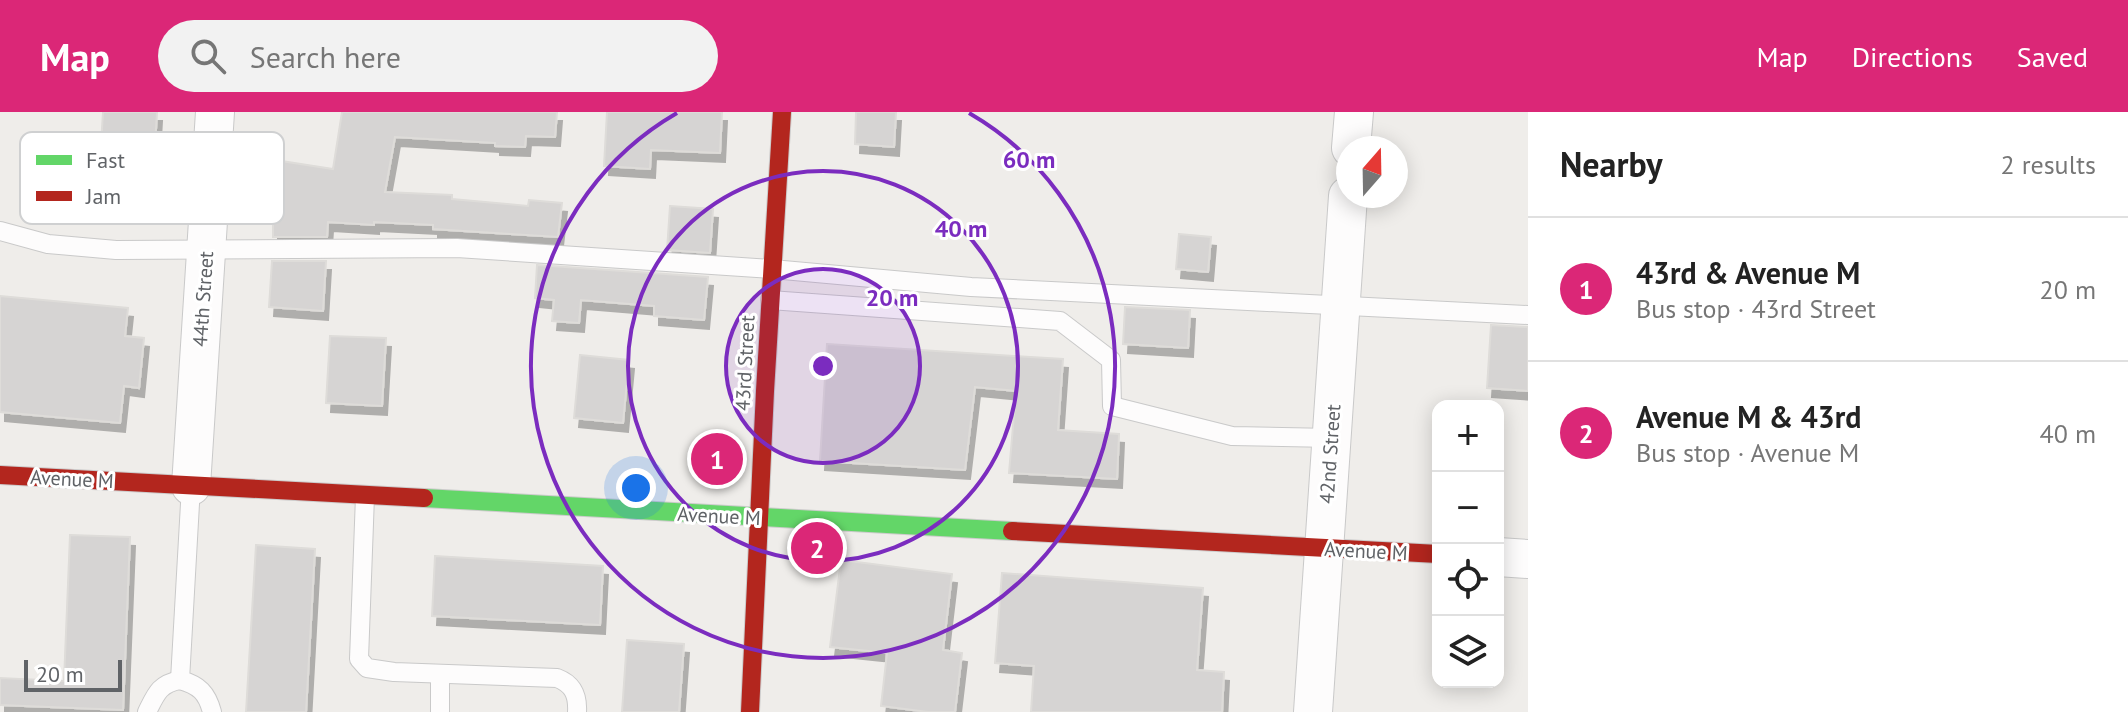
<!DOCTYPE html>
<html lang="en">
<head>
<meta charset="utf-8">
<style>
  :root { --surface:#fff; --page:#f2f2f2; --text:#222; --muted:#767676; --line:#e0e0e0; --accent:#db2777 }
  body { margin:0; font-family:"PT Sans",sans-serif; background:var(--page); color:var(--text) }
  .controls { position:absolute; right:24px; bottom:24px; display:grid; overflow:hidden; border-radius:16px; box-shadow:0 4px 20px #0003 }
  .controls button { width:72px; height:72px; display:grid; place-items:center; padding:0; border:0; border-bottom:2px solid var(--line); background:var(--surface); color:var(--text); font:40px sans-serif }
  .compass { position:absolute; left:1336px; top:24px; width:72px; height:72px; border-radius:50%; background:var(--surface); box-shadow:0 4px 20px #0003; rotate:20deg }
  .scale { position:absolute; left:24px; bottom:20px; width:98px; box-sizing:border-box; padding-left:8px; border:4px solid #606367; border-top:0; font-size:22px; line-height:28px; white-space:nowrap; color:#606367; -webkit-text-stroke:6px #fff; paint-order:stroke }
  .you { position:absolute; left:636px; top:376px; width:28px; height:28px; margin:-20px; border:6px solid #fff; border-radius:50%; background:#1a73e8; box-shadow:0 0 0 12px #1a73e833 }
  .badge { display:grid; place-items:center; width:52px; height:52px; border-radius:50%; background:var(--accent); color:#fff; font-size:26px; font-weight:700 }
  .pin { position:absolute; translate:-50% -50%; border:4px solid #fff; box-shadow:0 2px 8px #0006 }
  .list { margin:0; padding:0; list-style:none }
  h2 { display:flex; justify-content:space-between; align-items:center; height:104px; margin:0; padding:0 32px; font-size:34px }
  h2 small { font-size:26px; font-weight:400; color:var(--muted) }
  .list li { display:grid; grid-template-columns:52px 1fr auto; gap:24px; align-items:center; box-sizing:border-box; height:144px; padding:0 32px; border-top:2px solid var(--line) }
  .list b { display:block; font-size:30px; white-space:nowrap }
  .list p { margin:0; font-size:26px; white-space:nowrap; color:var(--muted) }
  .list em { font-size:26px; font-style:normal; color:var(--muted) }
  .icon { flex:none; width:44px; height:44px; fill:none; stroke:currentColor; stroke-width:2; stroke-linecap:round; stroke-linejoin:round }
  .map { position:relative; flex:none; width:1528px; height:600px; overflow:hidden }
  header { display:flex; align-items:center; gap:48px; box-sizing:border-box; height:112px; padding:0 40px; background:var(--accent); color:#fff }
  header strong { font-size:38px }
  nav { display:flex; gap:44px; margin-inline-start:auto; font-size:28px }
  .search { width:560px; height:72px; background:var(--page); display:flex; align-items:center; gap:20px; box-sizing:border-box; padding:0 28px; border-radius:44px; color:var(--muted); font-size:30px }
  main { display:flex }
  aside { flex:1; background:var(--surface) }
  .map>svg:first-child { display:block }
  .building { fill:#d6d4d3; stroke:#dedcd9; stroke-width:2; filter:url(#shadow) }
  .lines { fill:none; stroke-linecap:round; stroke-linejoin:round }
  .lane-casing { stroke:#c9c9c9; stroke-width:20 }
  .street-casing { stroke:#c9c9c9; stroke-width:40 }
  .fast-casing { stroke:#cccbcb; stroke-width:20 }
  .jam-casing { stroke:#cccbcb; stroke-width:20 }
  .lane { stroke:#fdfcfc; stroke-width:18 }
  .street { stroke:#fdfcfc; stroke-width:38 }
  .fast { stroke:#63d668; stroke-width:18 }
  .jam { stroke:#b3261e; stroke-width:18 }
  .ring { fill:none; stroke:#7b2cbf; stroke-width:4 }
  .labels { text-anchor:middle; stroke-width:6; stroke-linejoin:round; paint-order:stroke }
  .street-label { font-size:20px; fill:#606367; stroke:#fff }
  .key { fill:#fff; stroke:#cfd0d1; stroke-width:2 }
  .key-label { font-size:22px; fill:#606367 }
  .centre { fill:#7b2cbf; stroke:#fff; stroke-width:4 }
  .ring-label { font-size:24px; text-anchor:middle; font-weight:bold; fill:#7b2cbf; stroke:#fff; stroke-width:6; stroke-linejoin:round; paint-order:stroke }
</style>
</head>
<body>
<header>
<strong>Map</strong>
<div class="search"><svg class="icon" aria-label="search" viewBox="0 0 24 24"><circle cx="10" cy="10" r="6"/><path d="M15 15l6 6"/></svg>Search here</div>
<nav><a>Map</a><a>Directions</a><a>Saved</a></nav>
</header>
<main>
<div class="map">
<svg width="1528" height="600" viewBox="0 0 1528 600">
  <defs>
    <filter id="shadow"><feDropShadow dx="5" dy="9" stdDeviation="0" flood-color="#0004"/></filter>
  </defs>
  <rect width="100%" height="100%" fill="#efedea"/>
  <!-- building -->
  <g class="building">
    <path d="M103 0H157L151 103 97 99Z"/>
    <path d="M342 0H557L555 25 526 24 525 35 495 34V31L395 25 385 80 452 83V87L528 94 529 88 562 91 558 125 433 117V113L374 110V113L328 110 327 125H273V101L281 49 333 57Z"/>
    <path d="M607 0H722L720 41 651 38 650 57 604 54Z"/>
    <path d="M856 0H896L894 35 855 32Z"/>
    <path d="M670 94 713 97 710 141 667 138Z"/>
    <path d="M1179 122 1211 125 1208 160 1176 157Z"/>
    <path d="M272 149H326L323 199 269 195Z"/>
    <path d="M537 153 708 165 704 208 654 204V194L581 188 579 211 552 209 554 188 535 186Z"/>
    <path d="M0 184 128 196 125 224 144 226 139 276 124 274 120 311 0 300Z"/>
    <path d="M1125 195 1190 198 1188 236 1123 232Z"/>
    <path d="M1491 213 1528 215V279L1487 276Z"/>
    <path d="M330 224 386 226 382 294 326 291Z"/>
    <path d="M827 232 1063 247 1058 318 1119 322 1117 367 1009 361 1016 279 975 275 965 358 820 349Z"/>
    <path d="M580 243 629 248 623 311 574 306Z"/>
    <path d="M70 423 130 425 123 598 0 593V566L64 569Z"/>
    <path d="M256 433 315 437 306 600H246Z"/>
    <path d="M435 444 603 454 600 513 432 504Z"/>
    <path d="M841 448 952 462 943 538 962 541 955 600H928L881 594 887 541 830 535Z"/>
    <path d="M1002 461 1203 476 1197 558 1224 560 1222 600H1031L1034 554 995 551Z"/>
    <path d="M627 528 684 532 679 600H622Z"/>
  </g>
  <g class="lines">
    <defs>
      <g id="lane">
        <path d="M0 119 48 132 116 138 457 136 772 157 971 175 1528 203"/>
        <path d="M770 188 1060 209 1111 248 1112 294 1232 324 1332 326"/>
        <path d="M191 374 180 568C199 573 207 581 212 600"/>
        <path d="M365 384 359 547 367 556 394 560 557 566C573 572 578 583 577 600"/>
        <path d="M147 600C156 582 159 572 180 568"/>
        <path d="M440 600V562"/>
      </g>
      <g id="street">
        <path d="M1351 36 1354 0"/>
        <path d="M191 374 215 0"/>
        <path d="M1498 445 1528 447"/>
        <path d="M1313 600 1348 84"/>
      </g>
      <path id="fast" d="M424 386 1012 419"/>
      <g id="jam">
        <path d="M0 363 424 386"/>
        <path d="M1012 419 1438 442"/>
        <path d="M750 600 765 279 782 0"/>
      </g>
    </defs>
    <!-- lane casing -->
    <use href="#lane" class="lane-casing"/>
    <!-- street casing -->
    <use href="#street" class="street-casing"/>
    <!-- fast casing -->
    <use href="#fast" class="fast-casing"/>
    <!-- jam casing -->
    <use href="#jam" class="jam-casing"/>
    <!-- lane -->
    <use href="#lane" class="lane"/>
    <!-- street -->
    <use href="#street" class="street"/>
    <!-- fast -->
    <use href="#fast" class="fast"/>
    <!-- jam -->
    <use href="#jam" class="jam"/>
  </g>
  <!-- distance rings -->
  <circle cx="823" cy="254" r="97" fill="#7b2cbf" fill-opacity=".12"/>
  <g class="ring">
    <circle cx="823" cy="254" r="97"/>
    <circle cx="823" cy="254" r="195"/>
    <path d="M969 1A292 292 0 1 1 677 1"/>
  </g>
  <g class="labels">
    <!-- street labels -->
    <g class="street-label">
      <text transform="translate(203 187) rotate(-86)" y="7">44th Street</text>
      <text transform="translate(745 251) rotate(-87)" y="7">43rd Street</text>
      <text transform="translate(1330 342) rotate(-86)" y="7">42nd Street</text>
      <text transform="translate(72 367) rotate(3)" y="7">Avenue M</text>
      <text transform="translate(719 404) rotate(3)" y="7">Avenue M</text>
      <text transform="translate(1366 439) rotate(3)" y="7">Avenue M</text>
    </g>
  </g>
  <!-- legend -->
  <rect x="20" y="20" width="264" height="92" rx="12" class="key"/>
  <rect x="36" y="43" width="36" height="10" fill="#63d668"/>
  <rect x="36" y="79" width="36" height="10" fill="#b3261e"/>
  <g class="key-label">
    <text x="86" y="56">Fast</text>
    <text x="86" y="92">Jam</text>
  </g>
  <circle cx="823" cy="254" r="12" class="centre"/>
  <g class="ring-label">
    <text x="1029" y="56">60 m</text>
    <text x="961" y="125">40 m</text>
    <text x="892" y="194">20 m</text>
  </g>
</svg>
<div class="controls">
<button>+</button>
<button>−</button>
<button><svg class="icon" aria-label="locate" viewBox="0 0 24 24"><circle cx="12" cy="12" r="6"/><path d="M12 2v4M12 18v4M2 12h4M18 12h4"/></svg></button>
<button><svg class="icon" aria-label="layers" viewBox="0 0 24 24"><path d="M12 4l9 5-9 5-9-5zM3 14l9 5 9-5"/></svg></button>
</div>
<svg class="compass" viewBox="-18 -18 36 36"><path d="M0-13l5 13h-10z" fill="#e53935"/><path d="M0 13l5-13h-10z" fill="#767676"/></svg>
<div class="scale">20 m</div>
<div class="you"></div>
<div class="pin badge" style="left:717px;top:347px">1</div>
<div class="pin badge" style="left:817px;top:436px">2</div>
</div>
<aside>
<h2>Nearby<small>2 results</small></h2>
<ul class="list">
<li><span class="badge">1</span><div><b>43rd &amp; Avenue M</b><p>Bus stop · 43rd Street</p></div><em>20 m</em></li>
<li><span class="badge">2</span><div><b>Avenue M &amp; 43rd</b><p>Bus stop · Avenue M</p></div><em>40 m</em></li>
</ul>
</aside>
</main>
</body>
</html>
